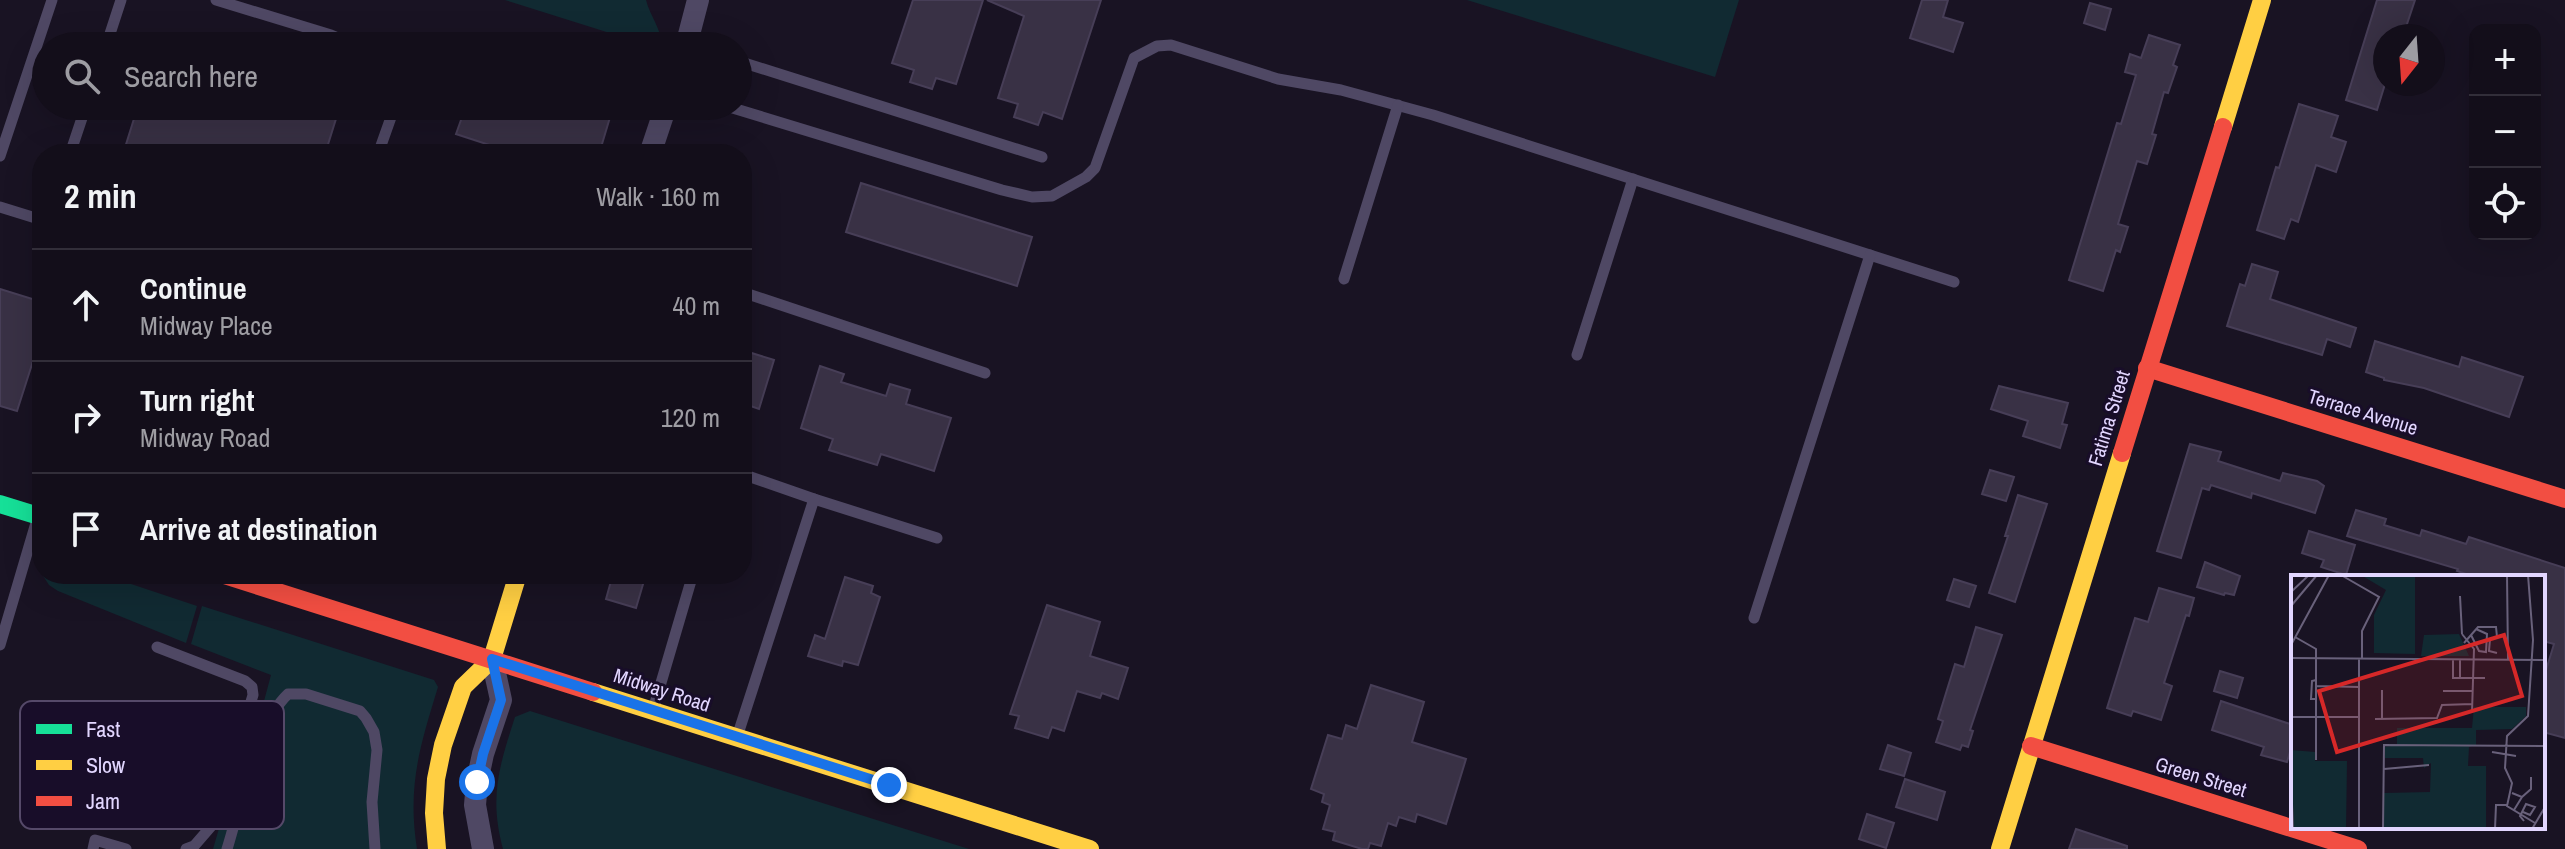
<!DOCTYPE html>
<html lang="en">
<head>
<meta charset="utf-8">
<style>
  :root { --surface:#130e1a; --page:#201c27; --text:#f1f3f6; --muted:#9d9ca2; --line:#322e39 }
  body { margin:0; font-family:"Archivo Narrow",sans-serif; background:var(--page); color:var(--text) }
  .controls { position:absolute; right:24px; top:24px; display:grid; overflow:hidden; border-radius:16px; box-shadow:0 8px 32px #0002 }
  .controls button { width:72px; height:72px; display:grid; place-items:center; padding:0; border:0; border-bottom:2px solid var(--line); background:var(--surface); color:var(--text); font:40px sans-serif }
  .compass { position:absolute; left:2373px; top:24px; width:72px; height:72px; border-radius:50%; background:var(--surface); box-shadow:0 8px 32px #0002; rotate:197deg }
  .stop { position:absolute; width:24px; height:24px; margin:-18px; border:6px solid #1a73e8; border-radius:50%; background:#fff }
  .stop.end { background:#1a73e8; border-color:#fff; box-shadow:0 2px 8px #0008 }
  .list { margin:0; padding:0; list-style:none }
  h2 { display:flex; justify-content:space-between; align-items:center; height:104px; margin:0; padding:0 32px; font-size:34px }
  h2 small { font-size:26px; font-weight:400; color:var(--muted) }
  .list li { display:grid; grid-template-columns:52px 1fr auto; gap:24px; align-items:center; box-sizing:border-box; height:112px; padding:0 32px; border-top:2px solid var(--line) }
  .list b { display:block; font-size:30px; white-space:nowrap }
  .list p { margin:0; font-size:26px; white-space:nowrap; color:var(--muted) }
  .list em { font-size:26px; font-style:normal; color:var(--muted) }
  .icon { flex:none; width:44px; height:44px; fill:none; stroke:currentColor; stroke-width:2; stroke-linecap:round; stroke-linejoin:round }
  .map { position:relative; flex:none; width:2565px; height:849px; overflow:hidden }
  .search { position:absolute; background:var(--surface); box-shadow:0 8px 32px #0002; left:32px; top:32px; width:720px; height:88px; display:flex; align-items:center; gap:20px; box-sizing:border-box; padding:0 28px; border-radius:44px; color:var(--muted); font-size:30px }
  .panel { position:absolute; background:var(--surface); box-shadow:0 8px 32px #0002; left:32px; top:144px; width:720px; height:440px; border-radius:32px }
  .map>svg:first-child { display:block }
  .green { fill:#112a32 }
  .building { fill:#393145; stroke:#473e57; stroke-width:2 }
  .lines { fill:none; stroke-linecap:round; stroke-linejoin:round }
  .lane { stroke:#4f4864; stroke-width:11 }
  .street { stroke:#4f4864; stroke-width:22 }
  .fast { stroke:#16e098; stroke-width:18 }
  .slow { stroke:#ffcf43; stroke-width:18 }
  .jam { stroke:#f24e42; stroke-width:18 }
  .route { stroke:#1a73e8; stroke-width:10 }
  .labels { text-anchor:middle; stroke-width:6; stroke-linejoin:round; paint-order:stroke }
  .street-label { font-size:20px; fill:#e2d6ff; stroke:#180d29 }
  .inset-road { fill:none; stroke:#69617b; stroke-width:2 }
  .view { fill:#d62828; fill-opacity:0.15; stroke:#d62828; stroke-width:4 }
  .inset-edge { fill:none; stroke:#e2d6ff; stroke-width:4 }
  .key { fill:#180d29; stroke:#554969; stroke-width:2 }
  .key-label { font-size:22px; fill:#e2d6ff }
</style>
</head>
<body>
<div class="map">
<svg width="2565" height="849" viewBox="0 0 2565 849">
  <rect width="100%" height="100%" fill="#191323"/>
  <!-- green -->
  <g class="green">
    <path d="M505 0H646C650 16 662 30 662 46H651Z"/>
    <path d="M1467 0H1739L1715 77Z"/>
    <path d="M42 574H101L197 606 186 643 58 591 49 585Z"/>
    <path d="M202 606 434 680 438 687C420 746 407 786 417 849H213L256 702 264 701 271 675 191 644Z"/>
    <path d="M530 711 969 849H503C489 798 499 766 515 717Z"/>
  </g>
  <!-- building -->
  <g class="building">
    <path d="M913 0H983L956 84 936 78 932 89 910 82 914 70 892 63Z"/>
    <path d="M987 0H1101L1062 119 1043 112 1038 125 1014 117 1018 104 998 98 1024 16Z"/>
    <path d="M1922 0H1948L1943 17 1963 23 1953 52 1910 38Z"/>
    <path d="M2377 0H2415L2403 36H2385V84L2377 110 2346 100Z"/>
    <path d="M2090 3 2111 9 2105 30 2084 23Z"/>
    <path d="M2149 35 2180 45 2173 65 2177 67 2168 93 2164 92 2152 134 2156 135 2147 164 2137 161 2118 224 2128 227 2120 252 2116 250 2103 291 2069 280 2117 123 2121 124 2136 75 2125 72 2130 54 2141 58Z"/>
    <path d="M2299 104 2338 116 2331 137 2346 142 2336 172 2316 165 2298 222 2291 219 2284 239 2257 230 2276 167 2279 168Z"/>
    <path d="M138 106H340L325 154H123Z"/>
    <path d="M466 106H585L611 114 599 154H517L456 134Z"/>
    <path d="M861 183 1032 237 1017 286 846 232Z"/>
    <path d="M2252 264 2278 272 2270 299 2356 328 2350 347 2327 339 2322 355 2227 326 2240 284 2245 286Z"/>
    <path d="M0 289 42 302V333L17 411 0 406Z"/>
    <path d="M2375 341 2459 367 2462 357 2523 377 2509 417 2424 388 2384 380V378L2366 372Z"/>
    <path d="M742 350 774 360 759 409 742 403Z"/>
    <path d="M820 366 844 374 841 382 886 396 890 384 910 390 906 404 951 418 934 471 881 454 877 465 829 450 833 439 801 428Z"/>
    <path d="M1999 386 2068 403 2062 424 2067 425 2060 448 2023 436 2028 421 1991 409Z"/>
    <path d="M2190 444 2221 452 2218 461 2280 481 2283 473 2317 481 2324 486 2315 513 2252 493 2251 498 2211 485 2209 490 2202 488 2181 558 2157 551Z"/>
    <path d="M1990 470 2014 477 2006 501 1982 494Z"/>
    <path d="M2018 495 2047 504 2015 602 1989 593 2008 536H2005Z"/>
    <path d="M2356 510 2386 519 2384 525 2420 536 2422 530 2466 544 2469 537 2565 568V738L2543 732V680L2554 644 2543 641V577H2475L2457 571 2458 569 2347 536Z"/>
    <path d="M2309 531 2355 545 2346 575 2321 567 2324 560 2302 553Z"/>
    <path d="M2205 562 2240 576 2234 595 2225 593 2224 595 2197 587Z"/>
    <path d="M613 574H646L636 608 606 599Z"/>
    <path d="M845 577 873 586 871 593 880 597 858 665 843 661 842 666 808 656 815 635 825 639Z"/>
    <path d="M1954 579 1976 586 1969 607 1947 600Z"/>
    <path d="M2159 588 2194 598 2189 616 2186 615 2164 683 2172 686 2161 720 2133 711 2131 716 2107 708 2135 618 2148 622Z"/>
    <path d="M1047 605 1100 622 1090 656 1128 668 1118 699 1102 693 1100 698 1077 691 1064 731 1052 727 1048 738 1015 728 1019 716 1010 714Z"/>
    <path d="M1976 627 2002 635 1970 730 1973 731 1968 747 1962 745 1960 750 1936 742 1943 721 1938 719 1955 664 1964 667Z"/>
    <path d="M2220 671 2243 678 2237 698 2214 691Z"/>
    <path d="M1371 685 1424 702 1412 742 1466 759 1446 824 1417 814 1415 822 1399 817 1396 826 1388 823 1381 846 1370 843 1368 849H1362L1333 840 1335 832 1323 829 1330 805 1322 802 1324 794 1311 789 1328 735 1342 739 1346 725 1357 729Z"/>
    <path d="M2221 701 2293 725V742L2287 762 2261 755 2264 747 2212 730Z"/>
    <path d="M1888 745 1911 753 1904 776 1880 769Z"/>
    <path d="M1905 779 1945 792 1937 820 1896 807Z"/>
    <path d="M1867 814 1894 823 1886 848 1859 839Z"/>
    <path d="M2076 829 2127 846V849H2069Z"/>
  </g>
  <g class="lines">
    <!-- lane -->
    <g class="lane">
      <path d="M216 0 331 35 357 46"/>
      <path d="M106 46 121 0"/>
      <path d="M738 61 1042 157"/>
      <path d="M726 106 1002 190 1032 197 1052 196 1086 177 1095 168 1134 58 1157 46 1171 45 1278 79 1341 90 1433 115 1954 282"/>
      <path d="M70 154 86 106"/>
      <path d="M378 154 395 106"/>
      <path d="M0 156 52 0"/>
      <path d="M0 207 42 220"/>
      <path d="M1344 279 1398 105"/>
      <path d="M742 292 985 373"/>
      <path d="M1577 355 1633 179"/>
      <path d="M814 499 937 538"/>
      <path d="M1754 618 1870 255"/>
      <path d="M0 645 38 516"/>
      <path d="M157 647 245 681 252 687 253 695 214 823 194 846 186 849"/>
      <path d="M653 710 693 574"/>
      <path d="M737 737 814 499 742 474"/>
      <path d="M93 849 95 840 126 849"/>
      <path d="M227 849C241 805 256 724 288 694H306L360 711 366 718 374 732 377 750 372 802 375 849"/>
    </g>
    <!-- street -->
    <g class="street">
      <path d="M686 46 698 0"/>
      <path d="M650 154 666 106"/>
      <path d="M483 849 475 805 477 782 483 754 501 700 492 659"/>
    </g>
    <!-- fast -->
    <path class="fast" d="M0 504 42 517"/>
    <!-- slow -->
    <g class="slow">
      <path d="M2223 127 2262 0"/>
      <path d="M593 692 1090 849"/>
      <path d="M437 849 434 813 436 779 443 745 463 687 492 659 518 574"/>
      <path d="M2000 849 2122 453"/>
    </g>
    <!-- jam -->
    <g class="jam">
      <path d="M2147 368 2565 499"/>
      <path d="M2122 453 2223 127"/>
      <path d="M221 574 593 692"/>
      <path d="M2031 746 2358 849"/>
    </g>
  </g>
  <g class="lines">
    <!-- route -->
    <path class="route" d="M477 782 483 754 501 700 492 659 889 785"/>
  </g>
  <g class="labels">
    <!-- street labels -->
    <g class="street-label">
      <text transform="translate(2363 412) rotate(17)" y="7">Terrace Avenue</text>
      <text transform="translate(2109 418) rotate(-73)" y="7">Fatima Street</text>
      <text transform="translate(662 690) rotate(18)" y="7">Midway Road</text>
      <text transform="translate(2201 777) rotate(17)" y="7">Green Street</text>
    </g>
  </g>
  <!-- overview -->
  <g transform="translate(2291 575)">
    <rect width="254" height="254" fill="#191323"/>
    <path d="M70 0H124V79L83 78V40L95 15ZM168 59 178 81H130L133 60ZM183 132H235V141L221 154 185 155V170L178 172 177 191H195V254H93V218L139 217 140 188 133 193 132 183H94V172L106 170V153H181ZM0 175 24 177V186H56L55 254H3Z" fill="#112a32"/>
    <path class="inset-road" d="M50 0 88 22 71 56V83M216 0 217 84M237 0 242 65 237 141 216 161 214 193 221 208 216 231 244 248M0 17 18 0M169 21 171 59M0 31 26 0M171 59 183 74 181 137M180 60 188 76 195 77 196 59 185 54M4 62 25 74V185M173 68 187 52H205L206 62 199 64 198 76 206 78M0 70 38 0M0 83 254 85M162 84V103H169M169 84V103H194M25 111 68 112M152 116H181M25 124H20L21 106 25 105M0 142H68M84 144 146 143 151 130 181 129M91 144V115M201 177 225 181M93 194 138 190M0 203 2 254M221 218 231 222 223 235M231 222 240 214V202M232 237 239 240 244 232 235 229 229 241 233 246M68 254V83M92 254 93 170 254 171M204 254 205 230H216M241 254 254 232"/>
    <path class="view" d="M213 60 231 121 46 177 28 116Z"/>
    <rect width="254" height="254" class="inset-edge"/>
  </g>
  <!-- legend -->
  <rect x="20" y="701" width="264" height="128" rx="12" class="key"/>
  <rect x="36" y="724" width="36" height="10" fill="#16e098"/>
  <rect x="36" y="760" width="36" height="10" fill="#ffcf43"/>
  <rect x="36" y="796" width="36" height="10" fill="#f24e42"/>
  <g class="key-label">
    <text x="86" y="737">Fast</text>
    <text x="86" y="773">Slow</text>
    <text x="86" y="809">Jam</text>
  </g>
</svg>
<div class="controls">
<button>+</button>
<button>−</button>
<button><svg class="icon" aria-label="locate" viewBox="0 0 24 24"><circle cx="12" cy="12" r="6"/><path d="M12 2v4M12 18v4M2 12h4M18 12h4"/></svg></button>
</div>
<svg class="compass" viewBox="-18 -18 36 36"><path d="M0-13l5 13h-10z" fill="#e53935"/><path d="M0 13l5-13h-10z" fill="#9d9ca2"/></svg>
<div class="stop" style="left:477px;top:782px"></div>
<div class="stop end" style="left:889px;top:785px"></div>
<div class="search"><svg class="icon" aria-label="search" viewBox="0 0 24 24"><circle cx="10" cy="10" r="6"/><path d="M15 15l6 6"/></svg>Search here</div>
<section class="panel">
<h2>2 min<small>Walk · 160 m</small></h2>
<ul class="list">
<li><svg class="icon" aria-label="ahead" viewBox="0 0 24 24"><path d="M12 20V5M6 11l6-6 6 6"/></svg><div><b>Continue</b><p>Midway Place</p></div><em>40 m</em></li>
<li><svg class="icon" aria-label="right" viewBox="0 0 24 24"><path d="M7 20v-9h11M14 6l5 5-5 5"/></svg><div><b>Turn right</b><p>Midway Road</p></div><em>120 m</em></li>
<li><svg class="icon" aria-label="arrive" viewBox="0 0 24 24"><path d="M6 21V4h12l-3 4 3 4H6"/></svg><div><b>Arrive at destination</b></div></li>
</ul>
</section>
</div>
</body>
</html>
